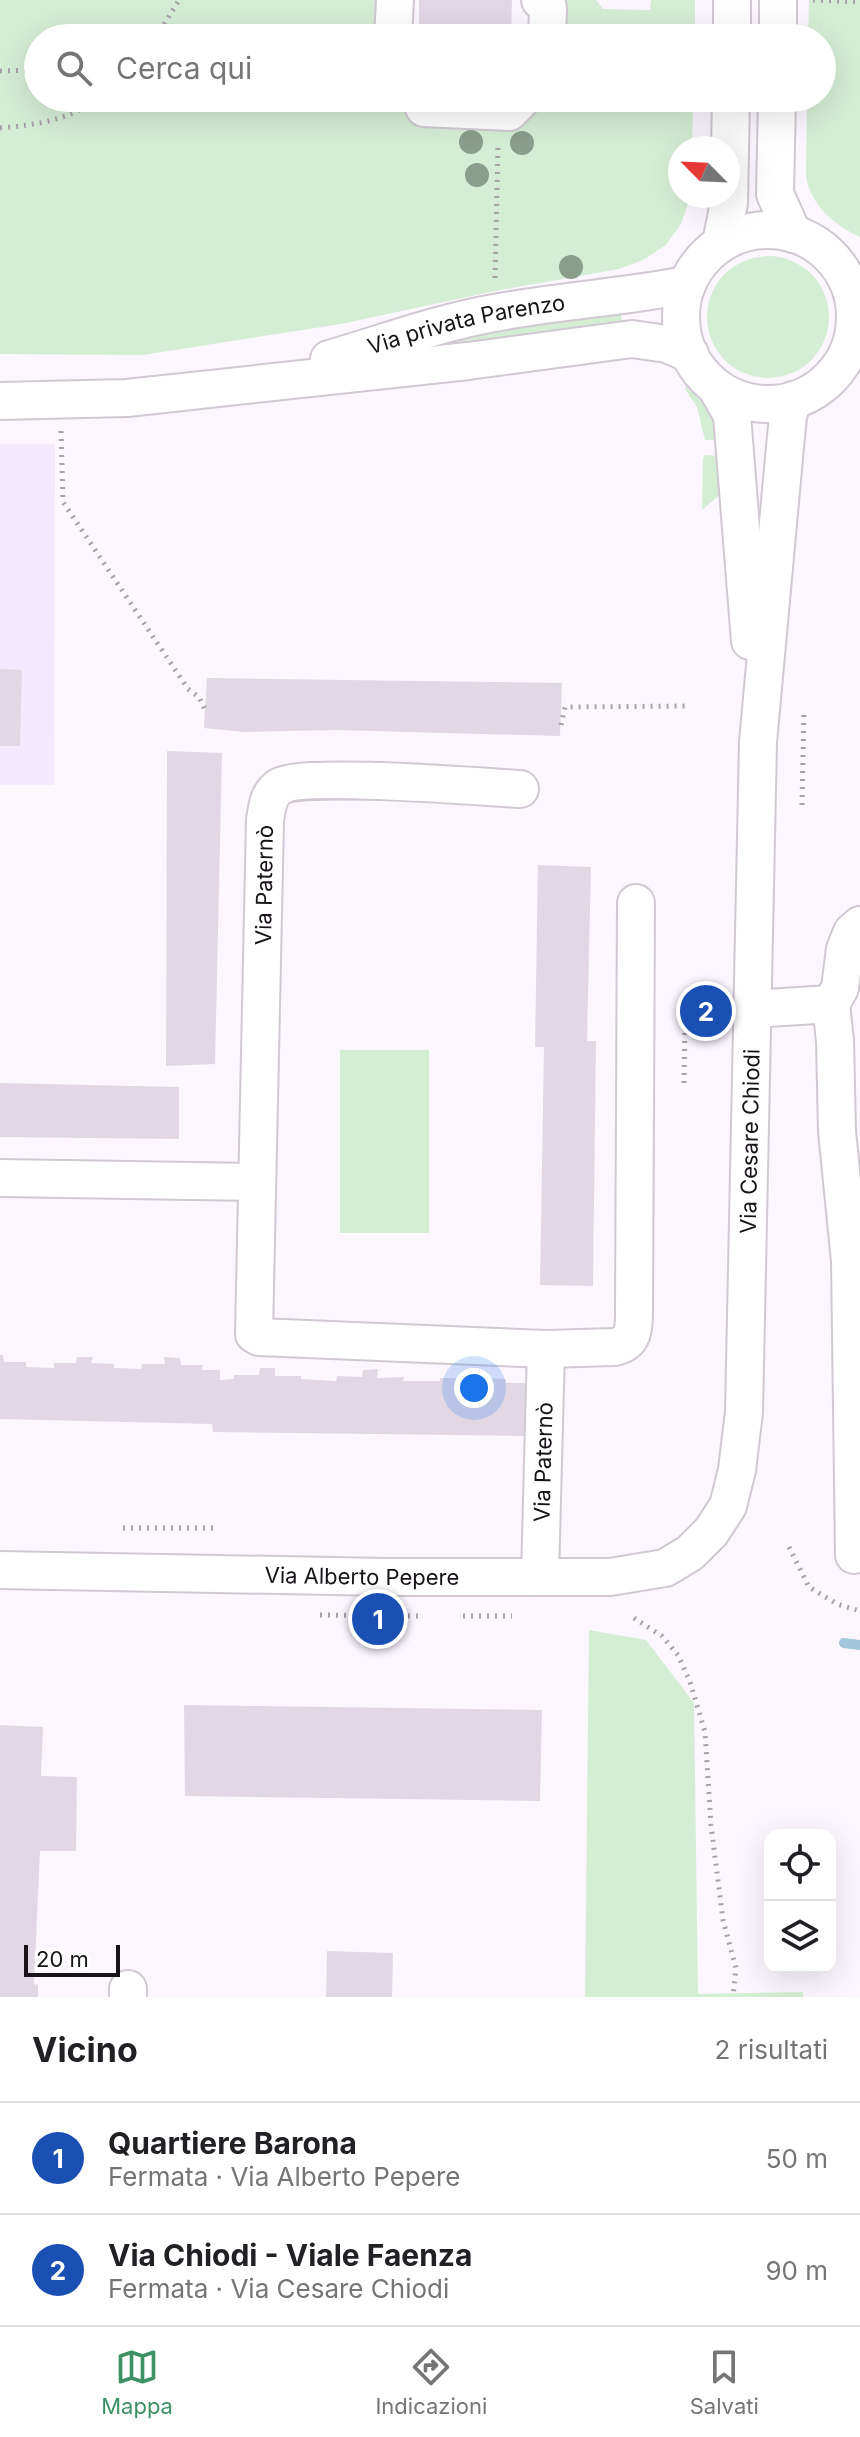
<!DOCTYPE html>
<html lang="it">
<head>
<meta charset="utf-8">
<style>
  :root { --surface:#fff; --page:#f2f2f2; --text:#202124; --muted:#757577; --line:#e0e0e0; --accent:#3c9165 }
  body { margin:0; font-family:Inter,sans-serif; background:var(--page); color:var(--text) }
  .controls { position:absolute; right:24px; bottom:24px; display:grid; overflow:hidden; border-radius:16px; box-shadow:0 8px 32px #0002 }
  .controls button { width:72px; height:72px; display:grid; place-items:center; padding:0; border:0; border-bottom:2px solid var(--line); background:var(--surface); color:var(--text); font:40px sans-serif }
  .compass { position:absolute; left:668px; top:136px; width:72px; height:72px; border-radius:50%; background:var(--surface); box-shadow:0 8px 32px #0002; rotate:294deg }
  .scale { position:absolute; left:24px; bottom:20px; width:96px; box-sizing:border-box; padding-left:8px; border:4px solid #171318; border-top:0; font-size:22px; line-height:28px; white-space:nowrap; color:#171318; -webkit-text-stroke:6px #fff; paint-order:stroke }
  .you { position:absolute; left:474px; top:1388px; width:28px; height:28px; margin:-20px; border:6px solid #fff; border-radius:50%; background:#1a73e8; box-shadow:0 0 0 12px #1a73e833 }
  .badge { display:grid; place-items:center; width:52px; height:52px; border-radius:50%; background:var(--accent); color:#fff; font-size:26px; font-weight:700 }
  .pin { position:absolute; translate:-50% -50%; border:4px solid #fff; box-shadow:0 2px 8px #0006 }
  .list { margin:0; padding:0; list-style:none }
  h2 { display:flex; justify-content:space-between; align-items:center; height:104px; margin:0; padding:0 32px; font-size:34px }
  h2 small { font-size:26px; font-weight:400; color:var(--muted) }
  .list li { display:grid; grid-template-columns:52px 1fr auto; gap:24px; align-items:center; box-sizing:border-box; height:112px; padding:0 32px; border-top:2px solid var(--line) }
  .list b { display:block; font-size:30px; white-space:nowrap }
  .list p { margin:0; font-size:26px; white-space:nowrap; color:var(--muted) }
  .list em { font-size:26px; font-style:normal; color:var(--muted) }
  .icon { flex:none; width:44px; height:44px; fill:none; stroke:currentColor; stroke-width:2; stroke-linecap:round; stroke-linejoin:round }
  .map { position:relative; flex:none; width:860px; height:1997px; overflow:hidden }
  .search { position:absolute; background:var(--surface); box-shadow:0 8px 32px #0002; left:24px; right:24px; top:24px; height:88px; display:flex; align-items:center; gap:20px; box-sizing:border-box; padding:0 28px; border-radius:44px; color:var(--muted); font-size:30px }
  .sheet { height:328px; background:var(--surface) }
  nav { display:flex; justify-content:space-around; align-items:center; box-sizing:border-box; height:112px; border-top:2px solid var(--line); background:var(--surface); font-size:22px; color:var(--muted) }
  nav a { display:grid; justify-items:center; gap:4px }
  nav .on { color:var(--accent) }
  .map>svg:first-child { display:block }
  .education { fill:#f4e9fe }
  .green { fill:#d4eed4 }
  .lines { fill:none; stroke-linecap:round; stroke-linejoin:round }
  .stream { stroke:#a2c6db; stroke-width:10 }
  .building { fill:#e2d8e5 }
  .minor-casing { stroke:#d1c8d4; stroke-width:40 }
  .path { stroke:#a7a2a8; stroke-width:5; stroke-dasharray:2 6; stroke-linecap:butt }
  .minor { stroke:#fff; stroke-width:36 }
  .tree { fill:#8a9e8c }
  .labels { text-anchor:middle; stroke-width:8; stroke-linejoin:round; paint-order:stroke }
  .street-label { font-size:22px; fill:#171318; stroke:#fff }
</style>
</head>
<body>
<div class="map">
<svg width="860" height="1997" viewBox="0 0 860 1997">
  <rect width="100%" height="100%" fill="#fcf6fe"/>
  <!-- education -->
  <path class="education" d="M0 444H55L54 785H0Z"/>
  <!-- green -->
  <g class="green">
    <path d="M0 0H387L385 38H38V98H405L420 117 540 98H693L692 148H680V196L690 198 681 224 666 245 643 260 619 269 495 291 341 324 143 355 0 354Z"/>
    <path d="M553 0H596L603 9 650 10 651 0H695V38H558Z"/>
    <path d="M809 0H860V237C835 226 810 204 806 176L807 98H822V38H808Z"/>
    <circle cx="768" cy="317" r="61"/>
    <path d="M621 313 622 329 429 349 428 342 497 327Z"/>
    <path d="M686 386 711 411 723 440H705L697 407 685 389Z"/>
    <path d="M705 455 720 456 723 492 702 510 703 458Z"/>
    <rect x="340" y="1050" width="89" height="183"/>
    <path d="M589 1630 646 1640 694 1703 698 1994 803 1992V1997H585Z"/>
  </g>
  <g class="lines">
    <!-- stream -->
    <path class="stream" d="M844 1643 860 1645"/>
  </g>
  <!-- building -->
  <g class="building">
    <path d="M419 0H512L511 38H419Z"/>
    <path d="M0 669 22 670 20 746H0Z"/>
    <path d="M207 678 562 683 560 736 336 730 244 732 204 728Z"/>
    <path d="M167 751 222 753 215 1064 166 1066Z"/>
    <path d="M538 865 591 867 587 1041H596L593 1286 540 1285 544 1047H535Z"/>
    <path d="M0 1083 179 1087V1139L0 1137Z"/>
    <path d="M0 1355H3L4 1362H26V1367L54 1368V1363H76L77 1357H93L91 1363 114 1364V1368L141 1369 142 1364H165L164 1357 180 1358 181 1365H203L202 1370H220V1380L234 1379V1375H259L260 1368H275V1376H301V1379L336 1381 337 1376 362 1377 363 1370 378 1369 377 1378 404 1377 403 1381H440V1378H464L465 1372 481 1371V1378L506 1379V1383H525V1436L213 1432 212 1424 0 1419Z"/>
    <path d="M184 1705 542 1710 540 1801 185 1796Z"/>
    <path d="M0 1725 43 1727 41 1776 77 1777 76 1851H40L34 1984 38 1985V1997H0Z"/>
    <path d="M327 1951 393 1953 392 1997H326Z"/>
  </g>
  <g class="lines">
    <defs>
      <g id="minor">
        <path d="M540 0 548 8 547 38"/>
        <path d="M393 38 395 0"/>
        <path d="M732 38V0"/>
        <path d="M778 38V0"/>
        <path d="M777 98 775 194 793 234"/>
        <path d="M424 108 509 112 523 98"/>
        <circle cx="768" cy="317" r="87"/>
        <path d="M721 243 729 203 731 98"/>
        <path id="s1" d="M329 359C384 343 438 323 494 313 558 301 623 297 687 285"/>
        <path d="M716 387 732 415 750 641"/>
        <path d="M0 401 127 398 468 361 632 339 667 344 690 354"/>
        <path d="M520 789C483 787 300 772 279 787 268 794 267 808 265 820L254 1334 259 1337 546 1349 614 1347C635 1343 634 1327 634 1309L636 903"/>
        <path d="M752 1009 831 1004"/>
        <path d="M0 1178 257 1182"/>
        <path d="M854 1555 850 1261 837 1131 835 1041 831 1004 840 988 845 949 852 932 860 925"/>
        <path id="s2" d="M0 1570 386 1577H610L665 1568 690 1553 711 1532 728 1506 737 1470 744 1412 758 742 785 447 788 416 793 400"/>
        <path id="s3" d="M540 1576 546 1349"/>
        <path d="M128 1997V1989"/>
      </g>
    </defs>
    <!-- minor casing -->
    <use href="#minor" class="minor-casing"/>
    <!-- path -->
    <g class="path">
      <path d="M813 0 860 2"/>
      <path d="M156 38 179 0"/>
      <path d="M0 71 38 70"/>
      <path d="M0 128C37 125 69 120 99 98"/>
      <path d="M495 278 498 144"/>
      <path d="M61 431 63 502 188 689 199 697 206 712"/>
      <path d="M561 725 565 707 690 706"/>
      <path d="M802 805 804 712"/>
      <path d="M684 1083 685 1013"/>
      <path d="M123 1528H214"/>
      <path d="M789 1547 809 1587 837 1604 860 1611"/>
      <path d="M320 1615 421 1616"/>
      <path d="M463 1616H512"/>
      <path d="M634 1618 662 1636 678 1655 690 1682 705 1732 711 1825 723 1920 736 1968 733 1997"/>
    </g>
    <!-- minor -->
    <use href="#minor" class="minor"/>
  </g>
  <!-- trees -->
  <g class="tree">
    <circle cx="471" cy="142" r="12"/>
    <circle cx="522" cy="143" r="12"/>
    <circle cx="477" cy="175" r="12"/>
    <circle cx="571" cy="267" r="12"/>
  </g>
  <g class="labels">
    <!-- street labels -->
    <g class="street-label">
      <text dy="8" stroke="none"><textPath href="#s1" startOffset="142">Via privata Parenzo</textPath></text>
      <text transform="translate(264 885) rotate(-89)" y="8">Via Paternò</text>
      <text dy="8" stroke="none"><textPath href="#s2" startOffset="1122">Via Cesare Chiodi</textPath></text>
      <text dy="8" stroke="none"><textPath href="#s3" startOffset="114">Via Paternò</textPath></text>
      <text dy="8" stroke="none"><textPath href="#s2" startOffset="362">Via Alberto Pepere</textPath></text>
    </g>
  </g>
</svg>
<div class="controls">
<button><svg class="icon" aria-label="locate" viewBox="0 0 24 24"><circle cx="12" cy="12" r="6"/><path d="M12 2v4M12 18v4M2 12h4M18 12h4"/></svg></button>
<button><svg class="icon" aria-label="layers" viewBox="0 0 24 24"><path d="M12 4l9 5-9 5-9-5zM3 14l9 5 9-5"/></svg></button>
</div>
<svg class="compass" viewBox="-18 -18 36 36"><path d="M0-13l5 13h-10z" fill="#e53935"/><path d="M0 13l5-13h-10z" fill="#757577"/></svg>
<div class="scale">20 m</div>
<div class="you"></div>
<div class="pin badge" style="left:378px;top:1619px;background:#1a4fb4">1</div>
<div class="pin badge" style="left:706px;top:1011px;background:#1a4fb4">2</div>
<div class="search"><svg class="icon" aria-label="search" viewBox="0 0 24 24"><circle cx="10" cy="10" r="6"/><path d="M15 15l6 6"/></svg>Cerca qui</div>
</div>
<section class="sheet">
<h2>Vicino<small>2 risultati</small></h2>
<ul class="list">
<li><span class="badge" style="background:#1a4fb4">1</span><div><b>Quartiere Barona</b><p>Fermata · Via Alberto Pepere</p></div><em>50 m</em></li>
<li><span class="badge" style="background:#1a4fb4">2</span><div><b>Via Chiodi - Viale Faenza</b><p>Fermata · Via Cesare Chiodi</p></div><em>90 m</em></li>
</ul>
</section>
<nav>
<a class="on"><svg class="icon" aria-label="map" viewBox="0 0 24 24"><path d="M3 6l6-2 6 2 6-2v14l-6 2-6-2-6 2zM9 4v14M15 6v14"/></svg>Mappa</a>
<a><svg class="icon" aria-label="directions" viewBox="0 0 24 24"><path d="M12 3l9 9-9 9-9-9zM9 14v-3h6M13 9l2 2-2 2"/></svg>Indicazioni</a>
<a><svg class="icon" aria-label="saved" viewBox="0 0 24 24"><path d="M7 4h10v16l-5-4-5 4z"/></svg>Salvati</a>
</nav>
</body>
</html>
